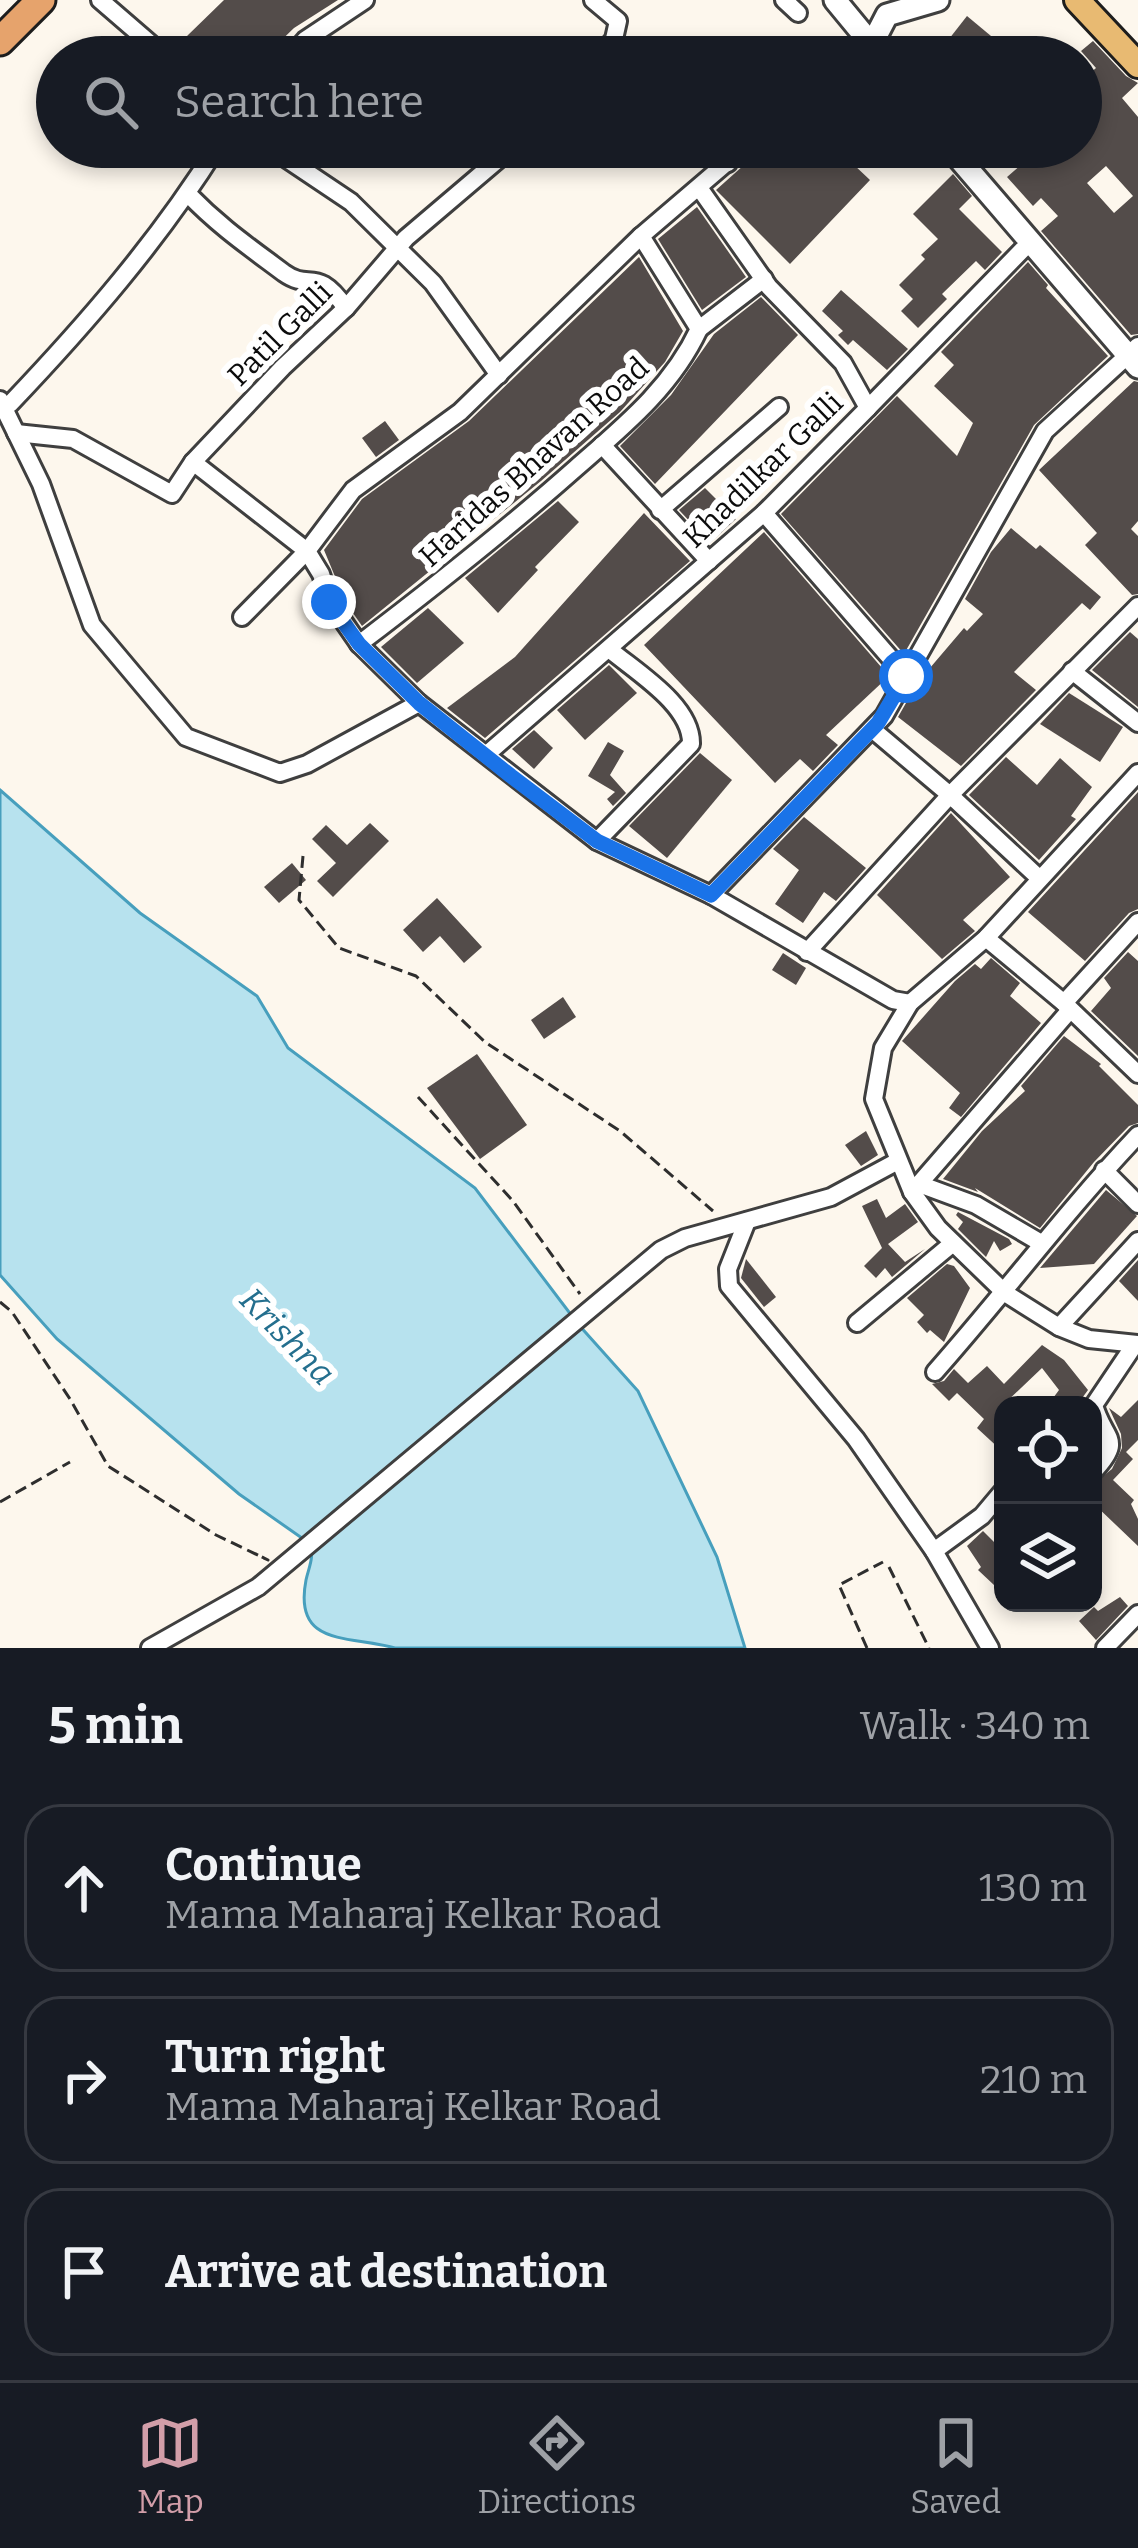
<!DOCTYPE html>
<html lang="en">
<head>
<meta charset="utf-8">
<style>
  :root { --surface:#171b24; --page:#242831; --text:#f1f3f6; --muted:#9ea1a6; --line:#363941; --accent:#d29ea9 }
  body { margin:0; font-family:Bitter,serif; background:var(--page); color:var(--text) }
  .controls { position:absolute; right:36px; bottom:36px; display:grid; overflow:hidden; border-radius:24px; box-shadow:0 6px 18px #0003 }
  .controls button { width:108px; height:108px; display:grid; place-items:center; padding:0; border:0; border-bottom:3px solid var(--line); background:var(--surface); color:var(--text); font:60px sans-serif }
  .stop { position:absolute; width:36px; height:36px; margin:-27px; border:9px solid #1a73e8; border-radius:50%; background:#fff }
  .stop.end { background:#1a73e8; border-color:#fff; box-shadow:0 3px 12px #0008 }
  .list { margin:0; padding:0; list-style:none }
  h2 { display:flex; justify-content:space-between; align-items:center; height:156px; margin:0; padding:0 48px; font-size:51px }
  h2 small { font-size:39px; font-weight:400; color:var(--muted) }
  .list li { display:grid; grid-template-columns:78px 1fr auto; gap:36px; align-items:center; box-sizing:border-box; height:168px; margin:0 24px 24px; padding:0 24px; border:3px solid var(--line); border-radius:36px }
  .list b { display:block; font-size:45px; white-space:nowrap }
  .list p { margin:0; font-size:39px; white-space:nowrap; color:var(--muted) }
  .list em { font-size:39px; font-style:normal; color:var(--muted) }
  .icon { flex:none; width:66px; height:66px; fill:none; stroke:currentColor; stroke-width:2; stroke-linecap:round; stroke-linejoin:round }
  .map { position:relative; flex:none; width:1138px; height:1648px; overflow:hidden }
  .search { position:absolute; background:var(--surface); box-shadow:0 6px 18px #0003; left:36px; right:36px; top:36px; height:132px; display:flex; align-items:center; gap:30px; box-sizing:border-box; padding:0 42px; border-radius:66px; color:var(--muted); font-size:45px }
  .sheet { height:732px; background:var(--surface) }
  nav { display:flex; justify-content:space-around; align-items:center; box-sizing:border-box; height:168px; border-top:3px solid var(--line); background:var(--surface); font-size:33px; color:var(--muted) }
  nav a { display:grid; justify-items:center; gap:6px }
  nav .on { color:var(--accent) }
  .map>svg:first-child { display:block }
  .water { fill:#b7e2ee; stroke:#479fbd; stroke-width:3 }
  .building { fill:#534c4a; fill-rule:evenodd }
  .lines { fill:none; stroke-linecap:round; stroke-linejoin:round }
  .minor-casing { stroke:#3f3f3f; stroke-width:22 }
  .tertiary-casing { stroke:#3f3f3f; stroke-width:27 }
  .primary-casing { stroke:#1d1d1d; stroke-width:30 }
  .trunk-casing { stroke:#1d1d1d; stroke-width:33 }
  .path { stroke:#2e2e2e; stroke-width:3; stroke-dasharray:12 6; stroke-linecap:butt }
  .minor { stroke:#fff; stroke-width:16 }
  .tertiary { stroke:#fff; stroke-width:21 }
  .primary { stroke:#e8ba72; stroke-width:24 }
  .trunk { stroke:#e6a36c; stroke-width:27 }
  .route { stroke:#1a73e8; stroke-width:15 }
  .labels { text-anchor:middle; stroke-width:12; stroke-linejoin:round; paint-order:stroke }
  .street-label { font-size:30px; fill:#0c0c0c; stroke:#fff }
  .water-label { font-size:33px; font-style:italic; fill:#246f8e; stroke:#fff }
</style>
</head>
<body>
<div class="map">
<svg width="1138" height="1648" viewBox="0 0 1138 1648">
  <rect width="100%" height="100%" fill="#fdf7ed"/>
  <!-- water -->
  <path class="water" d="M0 790 140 913 257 996 288 1048 475 1188 578 1324 638 1391 717 1557 745 1648H395C348 1635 293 1647 306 1580 309 1566 315 1557 309 1543L239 1494 57 1339 0 1275Z"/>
  <!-- building -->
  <g class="building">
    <path d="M224 0H338L294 28 264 57H213L187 36Z"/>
    <path d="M967 16 991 36 974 57 949 39Z"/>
    <path d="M1093 41 1126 76 1138 83 1122 98 1138 117V334L1131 335 1041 231 1058 216 1041 198 1033 206 1007 177 1023 163 1008 147H1081V81L1096 68 1081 51ZM1106 166 1133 196 1114 213 1087 183Z"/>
    <path d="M758 147H835L870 180 790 264 716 190 753 157Z"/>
    <path d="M953 174 972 196 959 209 1002 252 985 270 976 261 942 294 947 299 918 328 901 311 913 299 899 285 925 259 921 255 938 239 913 214Z"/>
    <path d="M697 207 746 277 702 310 658 239Z"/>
    <path d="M639 257 683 331 665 362 620 412 541 481 362 626 346 603 324 550 362 499 469 421Z"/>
    <path d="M1028 262 1048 285 1046 288 1108 356 1034 425 904 654 781 514 897 396 957 456 973 423 934 386 954 365 941 352Z"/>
    <path d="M841 290 908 349 887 370 853 340 848 345 838 335 843 331 822 311Z"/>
    <path d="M761 297 798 335 655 484 620 446 671 395 714 334Z"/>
    <path d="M1134 381 1138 382V521L1131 529 1138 536V594L1132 595 1085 545 1097 533 1039 470Z"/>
    <path d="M385 421 399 440 376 457 362 438Z"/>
    <path d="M705 488 736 519 710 543 679 510Z"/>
    <path d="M558 501 579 522 535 567 538 570 498 613 465 578Z"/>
    <path d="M644 513 690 561 485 738 447 708 515 657Z"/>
    <path d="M1011 528 1036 549 1040 545 1101 597 1090 610 1082 603 1014 672 1036 690 961 766 898 717 918 682 964 628 967 631 983 614 965 599 991 552Z"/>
    <path d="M764 532 889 676 826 735 838 745 813 771 800 759 775 783 644 645Z"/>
    <path d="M428 608 464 643 417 683 381 647Z"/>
    <path d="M1130 632 1138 639V707L1092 670Z"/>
    <path d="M609 665 637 693 585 740 557 710Z"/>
    <path d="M1069 693 1123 727 1100 762 1040 724Z"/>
    <path d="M534 730 553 748 534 769 512 749Z"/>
    <path d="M608 742 624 751 610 775 626 793 613 806 607 799 615 792 588 776Z"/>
    <path d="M700 753 732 780 667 858 629 826Z"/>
    <path d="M1006 757 1037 785 1060 758 1092 787 1071 816 1076 819 1039 860 969 795Z"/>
    <path d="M1138 792V909L1129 913 1085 961 1028 912Z"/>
    <path d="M951 813 1010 877 963 920 975 931 942 959 877 895Z"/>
    <path d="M804 817 866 868 836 901 824 892 803 923 775 904 799 870 773 849Z"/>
    <path d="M370 823 389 841 333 897 317 881 336 863 312 839 326 825 347 845Z"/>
    <path d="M292 863 306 880 279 903 264 887Z"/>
    <path d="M437 898 482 947 464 963 440 936 423 952 403 930Z"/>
    <path d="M1128 952 1138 961V1056L1091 1011 1111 988 1104 978Z"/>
    <path d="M783 953 806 968 796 985 772 970Z"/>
    <path d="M991 958 1020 983 1010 996 1041 1023 961 1117 949 1108 960 1093 902 1041 955 981 975 964 981 969Z"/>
    <path d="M563 997 576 1017 544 1039 531 1020Z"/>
    <path d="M1064 1036 1101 1064 1099 1066 1138 1105V1123L1129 1126 1094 1162 1040 1228 975 1188 978 1192 943 1179 982 1131 1025 1091 1021 1086Z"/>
    <path d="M477 1054 527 1125 480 1159 427 1088Z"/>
    <path d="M866 1131 878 1155 861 1166 845 1145Z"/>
    <path d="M1106 1190 1137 1216 1094 1264 1040 1268Z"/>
    <path d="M877 1199 886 1218 905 1204 918 1222 888 1244 905 1262 925 1249 892 1277 885 1268 876 1278 864 1266 882 1248 862 1206Z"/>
    <path d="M958 1212 1009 1239 1012 1244 1000 1251 994 1241 986 1257 958 1229 963 1222 956 1215Z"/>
    <path d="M746 1259 776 1297 764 1307 741 1278Z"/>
    <path d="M1138 1260V1301L1119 1281Z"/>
    <path d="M947 1264 954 1266 970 1288 944 1342 930 1330 927 1333 917 1322 924 1315 907 1298Z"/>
    <path d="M1042 1345 1064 1360 1088 1390 1077 1405H1048L1059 1390 1042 1368 1003 1405V1452L977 1428 984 1419 957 1393 949 1401 932 1384 944 1381 954 1369 968 1383 987 1366 1004 1384Z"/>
    <path d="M1138 1400V1440L1126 1452 1133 1459 1113 1480 1134 1500 1131 1504 1138 1519V1546L1093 1503V1484L1112 1469 1122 1448 1121 1434 1109 1408 1121 1417Z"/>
    <path d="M983 1531 1003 1551V1576L994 1585 978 1570 981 1567 967 1546Z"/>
    <path d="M1120 1597 1128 1606 1096 1640 1079 1621 1094 1607 1098 1611Z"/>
  </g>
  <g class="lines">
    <defs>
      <g id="minor">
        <path d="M100 0 166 57"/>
        <path d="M593 0 618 21 614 39 599 57"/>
        <path d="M784 0 798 13"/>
        <path d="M426 49 447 57"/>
        <path d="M290 57 305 40 365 0"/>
        <path d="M850 57 872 44"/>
        <path d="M269 147 351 202 433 283 499 375"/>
        <path d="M707 147 728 163"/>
        <path d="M745 147 641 236 460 412 353 490 307 551 321 574 330 602 359 644 419 703 597 841 711 895 884 716 1045 431 1138 346"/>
        <path d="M188 194C220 227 248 246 284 273 311 292 315 265 346 308"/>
        <path d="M699 329 764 279"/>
        <path d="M0 400 41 484 92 625 186 737 280 773 307 764 419 703"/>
        <path d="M3 406 10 404C86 324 159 240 217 147"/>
        <path d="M868 408 1030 242"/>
        <path d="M16 433 73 439 172 494 193 462"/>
        <path d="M602 445 709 561"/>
        <path d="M660 510 779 407"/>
        <path d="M764 513 906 676"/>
        <path d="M242 617 307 551 193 462 283 367 346 308 406 238 513 147"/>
        <path d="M359 644C434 587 506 530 576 468 624 426 672 387 699 329L641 236"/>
        <path d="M1072 671 1138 723"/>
        <path d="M872 729 950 795 1138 606"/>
        <path d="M487 754 764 513 868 408 843 363 769 287 700 189"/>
        <path d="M1138 773 986 938 910 1003 883 1048 874 1099 912 1192 938 1228 1005 1293 1059 1327 1089 1339 1138 1344"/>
        <path d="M597 841 691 744C692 705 636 672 609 649"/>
        <path d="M711 895 893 1000 910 1003"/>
        <path d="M1138 922 1064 1003 1138 1074"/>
        <path d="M986 938 1064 1003"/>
        <path d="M807 952 950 795 1039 878"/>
        <path d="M1104 1170 1138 1204"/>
        <path d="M919 1184 976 1205 1041 1243"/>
        <path d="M912 1192 1070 1010"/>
        <path d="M747 1221 728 1269 729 1286 856 1439 934 1551 990 1648"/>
        <path d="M857 1323 953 1243"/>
        <path d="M1059 1327 1138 1241"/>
        <path d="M935 1372C1004 1294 1066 1211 1138 1135"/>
        <path d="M1093 1472C1125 1438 1104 1441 1094 1405L1135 1344"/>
        <path d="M934 1551 982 1516 1003 1491"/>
        <path d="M150 1648 258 1587 661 1250 685 1238 831 1197 898 1161"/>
        <path d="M1105 1648 1138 1614"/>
      </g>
      <g id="tertiary">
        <path d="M835 0 882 57"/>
        <path d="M872 44 887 15 938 0"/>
        <path d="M949 147 1138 367"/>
      </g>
      <path id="primary" d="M1077 0 1138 65"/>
      <path id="trunk" d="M0 41 41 0"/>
    </defs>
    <!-- minor casing -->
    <use href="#minor" class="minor-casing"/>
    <!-- tertiary casing -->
    <use href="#tertiary" class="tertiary-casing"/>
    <!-- primary casing -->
    <use href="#primary" class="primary-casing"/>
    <!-- trunk casing -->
    <use href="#trunk" class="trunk-casing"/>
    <!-- path -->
    <g class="path">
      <path d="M303 856 299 900 339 948 416 976 485 1042 620 1131 713 1211"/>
      <path d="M418 1097 513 1201 580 1294"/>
      <path d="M0 1302 12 1312 70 1399 108 1466 216 1535 268 1560 256 1554"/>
      <path d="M0 1502 70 1462"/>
      <path d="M889 1567 929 1648"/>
      <path d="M867 1648 839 1585 883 1562"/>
    </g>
    <!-- minor -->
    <use href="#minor" class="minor"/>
    <!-- tertiary -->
    <use href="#tertiary" class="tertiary"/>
    <!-- primary -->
    <use href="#primary" class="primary"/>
    <!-- trunk -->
    <use href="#trunk" class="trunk"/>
  </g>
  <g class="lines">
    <!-- route -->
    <path class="route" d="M329 602 359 644 419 703 511 776 597 841 711 895 878 723 906 676"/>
  </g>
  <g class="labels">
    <!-- street labels -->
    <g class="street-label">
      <text transform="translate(280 334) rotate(-45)" y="10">Patil Galli</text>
      <text transform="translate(534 462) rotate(-42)" y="10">Haridas Bhavan Road</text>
      <text transform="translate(763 470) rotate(-44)" y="10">Khadilkar Galli</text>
    </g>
    <!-- water labels -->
    <g class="water-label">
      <text transform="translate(288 1336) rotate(46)" y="12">Krishna</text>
    </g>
  </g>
</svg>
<div class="controls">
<button><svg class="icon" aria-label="locate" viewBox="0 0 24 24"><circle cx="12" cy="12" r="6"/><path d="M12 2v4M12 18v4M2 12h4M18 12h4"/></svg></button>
<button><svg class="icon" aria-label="layers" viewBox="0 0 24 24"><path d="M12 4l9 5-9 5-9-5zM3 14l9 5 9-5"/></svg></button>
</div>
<div class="stop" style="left:906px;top:676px"></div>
<div class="stop end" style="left:329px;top:602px"></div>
<div class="search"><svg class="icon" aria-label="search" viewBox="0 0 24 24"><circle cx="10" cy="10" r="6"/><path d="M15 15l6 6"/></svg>Search here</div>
</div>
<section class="sheet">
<h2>5 min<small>Walk · 340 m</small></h2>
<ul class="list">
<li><svg class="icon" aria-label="ahead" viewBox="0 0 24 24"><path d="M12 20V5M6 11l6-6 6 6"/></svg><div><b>Continue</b><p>Mama Maharaj Kelkar Road</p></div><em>130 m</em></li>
<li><svg class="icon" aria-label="right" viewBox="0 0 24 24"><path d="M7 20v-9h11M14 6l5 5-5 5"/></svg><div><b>Turn right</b><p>Mama Maharaj Kelkar Road</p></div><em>210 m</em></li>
<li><svg class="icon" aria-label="arrive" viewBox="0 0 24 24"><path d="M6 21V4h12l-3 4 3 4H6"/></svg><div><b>Arrive at destination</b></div></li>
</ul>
</section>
<nav>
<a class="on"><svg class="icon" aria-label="map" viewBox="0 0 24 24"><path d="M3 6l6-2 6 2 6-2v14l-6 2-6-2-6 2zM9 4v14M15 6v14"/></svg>Map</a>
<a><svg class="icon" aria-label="directions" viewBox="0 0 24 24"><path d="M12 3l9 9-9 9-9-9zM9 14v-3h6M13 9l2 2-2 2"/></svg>Directions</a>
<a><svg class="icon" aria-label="saved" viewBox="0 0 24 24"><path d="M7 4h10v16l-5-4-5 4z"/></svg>Saved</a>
</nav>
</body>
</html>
